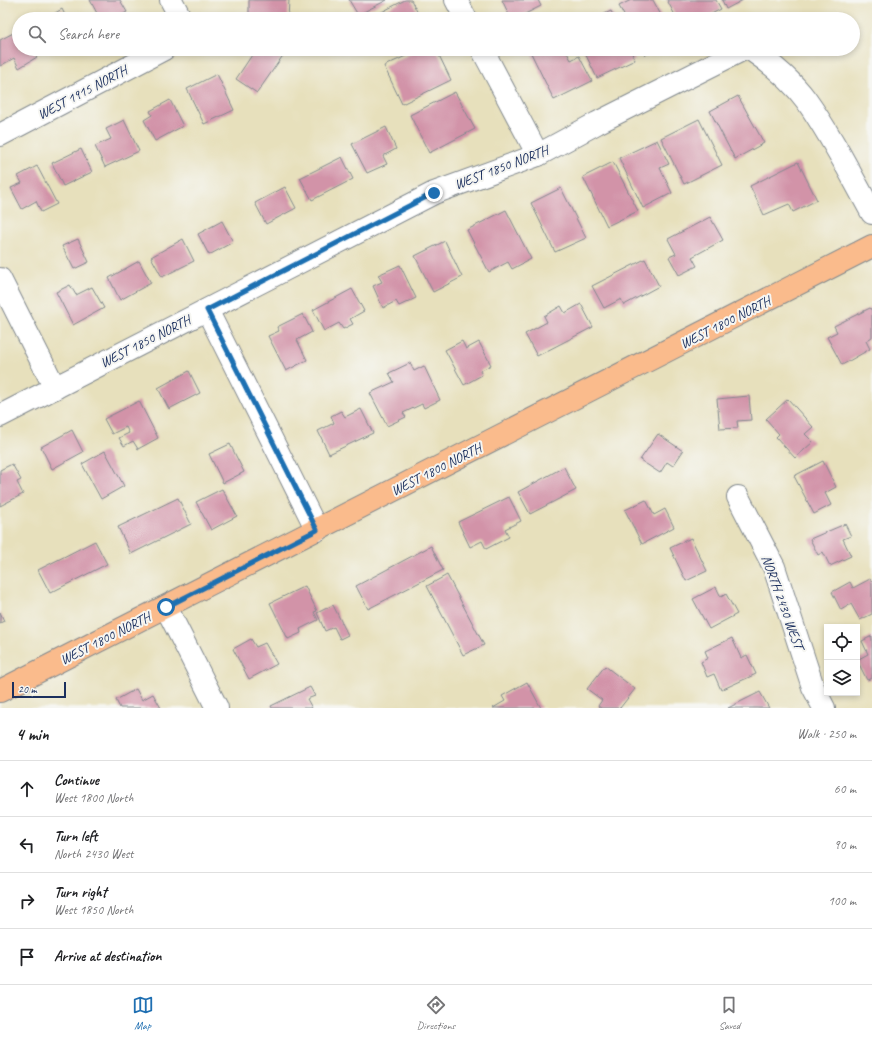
<!DOCTYPE html>
<html lang="en">
<head>
<meta charset="utf-8">
<style>
  :root { --surface:#fff; --page:#f2f2f2; --text:#202124; --muted:#757577; --line:#e0e0e0; --accent:#1f6fb2 }
  body { margin:0; font-family:Caveat,sans-serif; background:var(--page); color:var(--text) }
  .controls { position:absolute; right:12px; bottom:12px; display:grid; overflow:hidden; border-radius:0px; box-shadow:0 2px 6px #0003 }
  .controls button { width:36px; height:36px; display:grid; place-items:center; padding:0; border:0; border-bottom:1px solid var(--line); background:var(--surface); color:var(--text); font:20px sans-serif }
  .scale { position:absolute; left:12px; bottom:10px; width:54px; box-sizing:border-box; padding-left:4px; border:2px solid #1b2f5e; border-top:0; font-size:11px; line-height:14px; white-space:nowrap; color:#1b2f5e; -webkit-text-stroke:3px #f6f6f2; paint-order:stroke }
  .stop { position:absolute; width:12px; height:12px; margin:-9px; border:3px solid #1f6fb2; border-radius:50%; background:#fff }
  .stop.end { background:#1f6fb2; border-color:#fff; box-shadow:0 1px 4px #0008 }
  .list { margin:0; padding:0; list-style:none }
  h2 { display:flex; justify-content:space-between; align-items:center; height:52px; margin:0; padding:0 16px; font-size:17px }
  h2 small { font-size:13px; font-weight:400; color:var(--muted) }
  .list li { display:grid; grid-template-columns:26px 1fr auto; gap:12px; align-items:center; box-sizing:border-box; height:56px; padding:0 16px; border-top:1px solid var(--line) }
  .list b { display:block; font-size:15px; white-space:nowrap }
  .list p { margin:0; font-size:13px; white-space:nowrap; color:var(--muted) }
  .list em { font-size:13px; font-style:normal; color:var(--muted) }
  .icon { flex:none; width:22px; height:22px; fill:none; stroke:currentColor; stroke-width:2; stroke-linecap:round; stroke-linejoin:round }
  .map { position:relative; flex:none; width:872px; height:708px; overflow:hidden }
  .search { position:absolute; background:var(--surface); box-shadow:0 2px 6px #0003; left:12px; right:12px; top:12px; height:44px; display:flex; align-items:center; gap:10px; box-sizing:border-box; padding:0 14px; border-radius:22px; color:var(--muted); font-size:15px }
  .sheet { height:276px; background:var(--surface) }
  nav { display:flex; justify-content:space-around; align-items:center; box-sizing:border-box; height:56px; border-top:1px solid var(--line); background:var(--surface); font-size:11px; color:var(--muted) }
  nav a { display:grid; justify-items:center; gap:2px }
  nav .on { color:var(--accent) }
  .map>svg:first-child { display:block }
  .building { fill:#d293a8 }
  .lines { fill:none; stroke-linecap:round; stroke-linejoin:round }
  .minor-casing { stroke:#81888d; stroke-width:24 }
  .major-casing { stroke:#81888d; stroke-width:24 }
  .minor { stroke:#fff; stroke-width:22 }
  .major { stroke:#fabb8c; stroke-width:22 }
  .route { stroke:#1f6fb2; stroke-width:5 }
  .labels { text-anchor:middle; stroke-width:4; stroke-linejoin:round; paint-order:stroke }
  .street-label { font-size:14px; fill:#1b2f5e; stroke:#f6f6f2 }
</style>
</head>
<body>
<div class="map">
<svg width="872" height="708" viewBox="0 0 872 708">
  <rect width="100%" height="100%" fill="#f6f6f2"/>
  <filter id="ink" filterUnits="userSpaceOnUse"><feTurbulence type="fractalNoise" baseFrequency=".025" numOctaves="2"/><feDisplacementMap in="SourceGraphic" scale="8" xChannelSelector="R" yChannelSelector="G"/><feConvolveMatrix kernelMatrix="1 2 1 2 8 2 1 2 1" color-interpolation-filters="sRGB"/></filter>
  <filter id="wash" filterUnits="userSpaceOnUse"><feTurbulence type="fractalNoise" baseFrequency=".012" numOctaves="4" result="noise"/><feDisplacementMap in="SourceGraphic" scale="16" xChannelSelector="R" yChannelSelector="G"/><feGaussianBlur stdDeviation="0.9" result="paint"/><feColorMatrix in="noise" values="0 0 0 0 0 0 0 0 0 0 0 0 0 0 0 0 0 1.4 0 .05"/><feComposite in="paint" operator="in"/></filter>
  <g filter="url(#wash)">
    <rect width="100%" height="100%" fill="#e7e0bc"/>
    <g id="blocks">
      <!-- building -->
      <g class="building">
        <path d="M90 0H120L127 12 114 19H100Z"/>
        <path d="M249 0H289L288 19H249Z"/>
        <path d="M349 0H387L358 15Z"/>
        <path d="M405 0H411L421 19H368Z"/>
        <path d="M502 0H538L541 6 515 19H511Z"/>
        <path d="M631 0H653L663 19H626L619 6Z"/>
        <path d="M667 0H716L721 9 702 19H677Z"/>
        <path d="M722 0H743L726 9Z"/>
        <path d="M62 9 67 19H45Z"/>
        <path d="M611 11 615 19H594Z"/>
        <path d="M19 30V49H33L37 57 19 68 14 58 0 66V40Z"/>
        <path d="M256 49H277L284 54 257 93 236 79Z"/>
        <path d="M421 49H436L451 80 402 104 384 66Z"/>
        <path d="M534 49H565L571 60 579 56 592 81 554 100 530 51Z"/>
        <path d="M583 49H630L635 60 597 78Z"/>
        <path d="M642 49H656L645 55Z"/>
        <path d="M217 74 234 110 204 124 187 89Z"/>
        <path d="M455 92 475 129 429 153 410 115Z"/>
        <path d="M738 96 764 143 735 159 710 111Z"/>
        <path d="M170 100 183 126 155 141 144 120 152 115 150 111Z"/>
        <path d="M699 119 722 165 684 184 661 138Z"/>
        <path d="M124 120 139 151 105 167 95 146 111 139 106 129Z"/>
        <path d="M386 127 396 149 383 156 387 164 367 173 352 144Z"/>
        <path d="M657 140 669 164 660 168 672 193 643 208 619 158Z"/>
        <path d="M81 149 92 172 63 186 52 163Z"/>
        <path d="M342 157 353 179 312 200 300 178Z"/>
        <path d="M613 162 638 211 607 226 583 177Z"/>
        <path d="M798 162 817 200 793 212 789 204 764 215 750 186Z"/>
        <path d="M37 166 57 204 41 212 36 201 22 209 11 188 22 183 18 176Z"/>
        <path d="M285 187 296 208 266 224 255 203Z"/>
        <path d="M561 188 586 238 555 252 531 203Z"/>
        <path d="M506 210 531 259 512 269 508 262 489 272 467 230Z"/>
        <path d="M710 217 723 240 692 257 697 266 679 275 669 257 676 254 668 239Z"/>
        <path d="M222 221 233 242 209 255 198 234Z"/>
        <path d="M78 239 89 262 74 269 62 246Z"/>
        <path d="M183 239 194 261 162 277 151 257Z"/>
        <path d="M445 241 462 277 433 292 415 256Z"/>
        <path d="M645 259 659 286 624 305 621 299 604 308 592 286Z"/>
        <path d="M139 261 151 283 120 300 109 278Z"/>
        <path d="M400 265 416 298 399 306 396 301 383 308 373 286 382 282 378 275Z"/>
        <path d="M70 285 76 295 92 287 104 308 73 325 56 292Z"/>
        <path d="M352 289 364 311 350 319 353 324 343 329 339 323 324 331 313 310Z"/>
        <path d="M581 304 593 327 537 356 525 334 547 322 544 316 561 306 565 313Z"/>
        <path d="M870 308 872 311V337L866 341 870 349 842 365 827 337 837 332 834 326Z"/>
        <path d="M303 314 312 332 297 340 307 360 286 371 268 336 279 331 277 327Z"/>
        <path d="M462 341 466 349 479 342 491 365 480 371 482 375 464 385 445 350Z"/>
        <path d="M410 363 414 371 424 366 440 400 424 408 422 404 403 413 406 417 387 426 370 393 394 382 389 373Z"/>
        <path d="M189 371 200 393 169 409 158 388Z"/>
        <path d="M749 396 751 420 737 421 738 428 720 429 717 399Z"/>
        <path d="M788 399 813 427 805 434 813 442 795 458 776 437 779 434 766 419Z"/>
        <path d="M139 401 158 438 138 449 133 441 124 446 119 438 129 433 126 427 112 434 104 419Z"/>
        <path d="M361 409 373 433 329 454 318 431 334 423 331 416 341 411 345 417Z"/>
        <path d="M72 430 83 452 52 469 41 447Z"/>
        <path d="M658 434 683 451 673 466 667 462 660 473 640 460Z"/>
        <path d="M230 444 244 472 223 483 209 454Z"/>
        <path d="M105 451 124 486 101 499 82 464Z"/>
        <path d="M823 461 836 487 825 493 831 505 814 514 794 476Z"/>
        <path d="M12 464 21 480 17 482 23 494 0 506V470Z"/>
        <path d="M564 467 576 490 530 514 518 492Z"/>
        <path d="M222 489 237 516 211 530 196 502Z"/>
        <path d="M509 497 521 521 505 529 509 537 486 549 482 541 470 547 458 522Z"/>
        <path d="M178 498 191 524 131 554 118 527Z"/>
        <path d="M646 500 654 515 665 509 674 527 642 544 625 510Z"/>
        <path d="M845 524 851 536 843 539 851 556 830 566 823 552 818 555 810 539Z"/>
        <path d="M691 538 707 571 686 581 670 548Z"/>
        <path d="M95 541 107 564 50 593 38 570Z"/>
        <path d="M431 546 443 570 368 609 356 586Z"/>
        <path d="M447 575 484 645 463 655 427 586Z"/>
        <path d="M870 579 872 582V614L860 620 851 604 841 610 832 592 850 582 853 588Z"/>
        <path d="M305 586 317 611 314 612 318 620 300 629 301 633 288 639 270 603Z"/>
        <path d="M716 587 721 597 726 594 737 614 709 629 693 599Z"/>
        <path d="M333 605 348 635 340 639 334 627 325 631 317 613Z"/>
        <path d="M0 612 4 621 0 623Z"/>
        <path d="M872 636V678L867 680 857 660 868 654 862 641Z"/>
        <path d="M732 638 741 658 747 655 756 674 721 690 714 674 707 677 701 662 708 658 705 651Z"/>
        <path d="M251 639 256 647 265 643 277 664 249 679 233 649Z"/>
        <path d="M605 666 635 689 620 708H601L598 706 602 700 587 689Z"/>
        <path d="M527 682 541 708H493L505 701 502 696Z"/>
        <path d="M310 687 315 696 307 699 312 708H272L271 706Z"/>
        <path d="M136 689 142 700 153 694 161 708H120L116 700Z"/>
        <path d="M760 692 769 708H728Z"/>
      </g>
    </g>
  </g>
  <g filter="url(#ink)">
    <use href="#blocks" fill-opacity="0" stroke="#81888d" stroke-width="1"/>
    <g class="lines">
      <defs>
        <g id="minor">
          <path d="M171 0 181 19"/>
          <path d="M456 0 466 19"/>
          <path d="M482 49 538 155"/>
          <path d="M750 49C769 62 792 81 806 100 831 135 851 175 872 213"/>
          <path d="M0 135 164 49"/>
          <path d="M0 279 55 388"/>
          <path d="M207 310 317 530"/>
          <path d="M0 416 434 193 538 155 597 123 744 49"/>
          <path d="M738 497 774 567 813 687 824 708"/>
          <path d="M166 607 217 708"/>
        </g>
        <path id="major" d="M0 691 872 246"/>
      </defs>
      <!-- minor casing -->
      <use href="#minor" class="minor-casing"/>
      <!-- major casing -->
      <use href="#major" class="major-casing"/>
      <!-- minor -->
      <use href="#minor" class="minor"/>
      <!-- major -->
      <use href="#major" class="major"/>
    </g>
  </g>
  <g class="lines" filter="url(#ink)">
    <!-- route -->
    <path class="route" d="M166 607 317 530 207 310 434 193"/>
  </g>
  <g class="labels">
    <!-- street labels -->
    <g class="street-label">
      <text transform="translate(82 92) rotate(-28)" y="5">WEST 1915 NORTH</text>
      <text transform="translate(501 167) rotate(-21)" y="5">WEST 1850 NORTH</text>
      <text transform="translate(725 322) rotate(-27)" y="5">WEST 1800 NORTH</text>
      <text transform="translate(145 341) rotate(-27)" y="5">WEST 1850 NORTH</text>
      <text transform="translate(436 469) rotate(-27)" y="5">WEST 1800 NORTH</text>
      <text transform="translate(783 602) rotate(70)" y="5">NORTH 2430 WEST</text>
      <text transform="translate(105 638) rotate(-27)" y="5">WEST 1800 NORTH</text>
    </g>
  </g>
</svg>
<div class="controls">
<button><svg class="icon" aria-label="locate" viewBox="0 0 24 24"><circle cx="12" cy="12" r="6"/><path d="M12 2v4M12 18v4M2 12h4M18 12h4"/></svg></button>
<button><svg class="icon" aria-label="layers" viewBox="0 0 24 24"><path d="M12 4l9 5-9 5-9-5zM3 14l9 5 9-5"/></svg></button>
</div>
<div class="scale">20 m</div>
<div class="stop" style="left:166px;top:607px"></div>
<div class="stop end" style="left:434px;top:193px"></div>
<div class="search"><svg class="icon" aria-label="search" viewBox="0 0 24 24"><circle cx="10" cy="10" r="6"/><path d="M15 15l6 6"/></svg>Search here</div>
</div>
<section class="sheet">
<h2>4 min<small>Walk · 250 m</small></h2>
<ul class="list">
<li><svg class="icon" aria-label="ahead" viewBox="0 0 24 24"><path d="M12 20V5M6 11l6-6 6 6"/></svg><div><b>Continue</b><p>West 1800 North</p></div><em>60 m</em></li>
<li><svg class="icon" aria-label="left" viewBox="0 0 24 24"><path d="M17 20v-9H6M10 6l-5 5 5 5"/></svg><div><b>Turn left</b><p>North 2430 West</p></div><em>90 m</em></li>
<li><svg class="icon" aria-label="right" viewBox="0 0 24 24"><path d="M7 20v-9h11M14 6l5 5-5 5"/></svg><div><b>Turn right</b><p>West 1850 North</p></div><em>100 m</em></li>
<li><svg class="icon" aria-label="arrive" viewBox="0 0 24 24"><path d="M6 21V4h12l-3 4 3 4H6"/></svg><div><b>Arrive at destination</b></div></li>
</ul>
</section>
<nav>
<a class="on"><svg class="icon" aria-label="map" viewBox="0 0 24 24"><path d="M3 6l6-2 6 2 6-2v14l-6 2-6-2-6 2zM9 4v14M15 6v14"/></svg>Map</a>
<a><svg class="icon" aria-label="directions" viewBox="0 0 24 24"><path d="M12 3l9 9-9 9-9-9zM9 14v-3h6M13 9l2 2-2 2"/></svg>Directions</a>
<a><svg class="icon" aria-label="saved" viewBox="0 0 24 24"><path d="M7 4h10v16l-5-4-5 4z"/></svg>Saved</a>
</nav>
</body>
</html>
